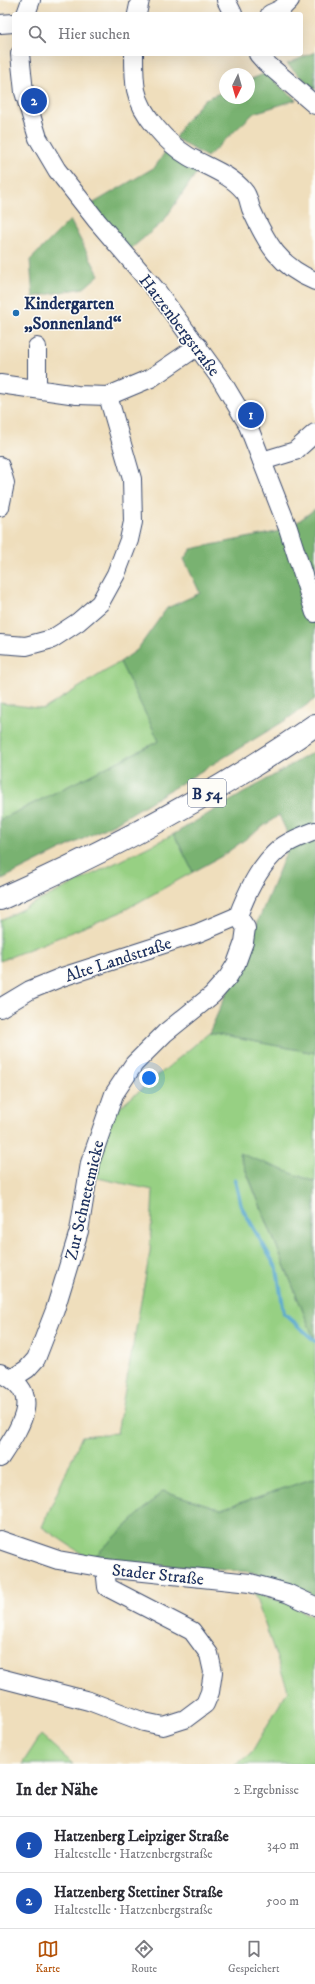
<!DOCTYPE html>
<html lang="de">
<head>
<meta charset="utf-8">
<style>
  :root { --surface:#fff; --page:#f7f7f7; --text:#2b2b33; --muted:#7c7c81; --line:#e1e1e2; --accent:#b45309 }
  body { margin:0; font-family:"IM FELL DW Pica",serif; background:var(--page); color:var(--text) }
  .compass { position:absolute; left:219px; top:68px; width:36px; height:36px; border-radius:50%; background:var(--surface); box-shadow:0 4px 16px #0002; rotate:185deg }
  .you { position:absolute; left:149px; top:1078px; width:14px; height:14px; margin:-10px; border:3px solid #fff; border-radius:50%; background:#1a73e8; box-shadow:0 0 0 6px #1a73e833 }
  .badge { display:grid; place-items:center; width:26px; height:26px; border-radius:50%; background:var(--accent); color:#fff; font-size:13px; font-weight:700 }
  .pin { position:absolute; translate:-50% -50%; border:2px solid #fff; box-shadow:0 1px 4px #0006 }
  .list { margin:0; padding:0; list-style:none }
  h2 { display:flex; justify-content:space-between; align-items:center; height:52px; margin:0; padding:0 16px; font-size:17px }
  h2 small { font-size:13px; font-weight:400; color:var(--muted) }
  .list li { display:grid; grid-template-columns:26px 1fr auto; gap:12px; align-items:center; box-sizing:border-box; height:56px; padding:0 16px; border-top:1px solid var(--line) }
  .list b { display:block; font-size:15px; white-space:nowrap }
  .list p { margin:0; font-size:13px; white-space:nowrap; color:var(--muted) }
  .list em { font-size:13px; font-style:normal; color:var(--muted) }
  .icon { flex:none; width:22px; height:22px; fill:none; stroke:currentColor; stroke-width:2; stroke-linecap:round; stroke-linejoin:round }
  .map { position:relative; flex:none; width:315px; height:1764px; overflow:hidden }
  .search { position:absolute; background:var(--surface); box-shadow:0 4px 16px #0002; left:12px; right:12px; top:12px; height:44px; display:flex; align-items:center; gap:10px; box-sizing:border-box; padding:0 14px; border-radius:4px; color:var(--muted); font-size:15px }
  .sheet { height:164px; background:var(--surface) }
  nav { display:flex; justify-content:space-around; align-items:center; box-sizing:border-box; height:56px; border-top:1px solid var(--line); background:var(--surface); font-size:11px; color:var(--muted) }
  nav a { display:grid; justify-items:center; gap:2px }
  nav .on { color:var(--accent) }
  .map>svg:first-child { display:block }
  .green { fill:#97d083; stroke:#598070 }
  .forest { fill:#79b271; stroke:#4a7068 }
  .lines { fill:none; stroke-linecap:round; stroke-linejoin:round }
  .stream { stroke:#52a6cd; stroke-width:4 }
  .minor-casing { stroke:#3b496c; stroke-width:20 }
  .major-casing { stroke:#3b496c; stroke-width:24 }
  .minor { stroke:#fff; stroke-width:18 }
  .major { stroke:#fff; stroke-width:22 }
  .poi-dot { fill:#1f6fb2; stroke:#fdfcf7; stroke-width:1.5 }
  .labels { text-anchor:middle; stroke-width:3; stroke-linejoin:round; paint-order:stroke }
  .shield { fill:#fdfcf7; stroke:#5f6c8c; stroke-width:1 }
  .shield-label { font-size:16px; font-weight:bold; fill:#1b2f5e }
  .poi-label { font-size:17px; font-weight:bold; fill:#1b2f5e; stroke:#fdfcf7; text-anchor:start }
  .street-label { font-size:17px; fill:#1b2f5e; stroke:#fdfcf7 }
</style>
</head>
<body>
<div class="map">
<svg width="315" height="1764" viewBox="0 0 315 1764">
  <rect width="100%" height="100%" fill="#fdfcf7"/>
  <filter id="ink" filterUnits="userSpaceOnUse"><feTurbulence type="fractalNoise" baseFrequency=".025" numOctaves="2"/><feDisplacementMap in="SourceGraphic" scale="8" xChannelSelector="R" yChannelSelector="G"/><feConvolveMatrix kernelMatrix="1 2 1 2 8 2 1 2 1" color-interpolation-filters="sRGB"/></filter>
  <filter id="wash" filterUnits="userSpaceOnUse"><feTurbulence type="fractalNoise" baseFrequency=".012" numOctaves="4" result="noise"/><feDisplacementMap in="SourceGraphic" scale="16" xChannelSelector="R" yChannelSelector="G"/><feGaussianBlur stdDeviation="0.9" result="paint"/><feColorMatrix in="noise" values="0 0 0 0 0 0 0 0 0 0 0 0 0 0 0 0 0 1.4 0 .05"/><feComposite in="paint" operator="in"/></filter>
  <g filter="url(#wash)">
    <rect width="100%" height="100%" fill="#efdebc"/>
    <!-- green -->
    <g class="green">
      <path d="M120 662 159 741 0 820V703L44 709Z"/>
      <path d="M174 834 193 872 119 913 0 961V920Z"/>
      <path d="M209 1033 315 1053V1182L239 1154 315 1341V1478L221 1509 163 1491 91 1560 42 1527 82 1436 117 1433 150 1252 153 1190 93 1177 114 1112Z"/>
      <path d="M254 1593 287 1603 315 1618V1764H235L250 1755 288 1690Z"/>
      <path d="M41 1735 73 1764H22Z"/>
    </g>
    <!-- forest -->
    <g class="forest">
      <path d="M315 52V90L287 64Z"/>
      <path d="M266 73 296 100 254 113 207 157 175 138 184 123 205 99 225 91V98H249V80Z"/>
      <path d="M167 149 199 169 163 222 128 251 92 204 155 167Z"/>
      <path d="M70 220 99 275 84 288 33 297 30 260Z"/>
      <path d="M315 509V699L286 720 117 822 0 880V820L159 741 120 662 137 650 167 608 200 593 184 559 191 549 276 532 296 523Z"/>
      <path d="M315 751V1053L209 1033 249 943 291 841 279 815 222 856 193 872 174 834Z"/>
      <path d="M239 1153 315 1182V1341Z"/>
      <path d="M315 1478V1596L303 1590 251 1572 91 1560 163 1491 221 1509Z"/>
    </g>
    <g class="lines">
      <!-- stream -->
      <path class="stream" d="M235 1180 241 1206 277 1269 284 1313 315 1341"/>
    </g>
  </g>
  <g filter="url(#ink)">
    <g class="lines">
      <defs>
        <g id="minor">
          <path d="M226 0 233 14"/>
          <path d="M26 14 31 0"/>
          <path d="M137 14 140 0"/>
          <path d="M270 14 281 9 290 0"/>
          <path d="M0 24 14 23"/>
          <path d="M20 54 24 92 38 138 57 170 97 221 157 291 222 381 247 423 288 528 315 613"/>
          <path d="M134 54C134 66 134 79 136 90 141 115 168 144 188 156 207 167 230 174 244 191 249 196 249 205 252 211 267 244 280 267 315 281"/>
          <path d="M258 54 266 63 315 105"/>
          <path d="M0 384 77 395 108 396 151 378 198 346"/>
          <path d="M37 389V347"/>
          <path d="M262 461 295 451 315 433"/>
          <path d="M0 466 5 483 0 507"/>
          <path d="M0 644 26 646 52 639 78 622 100 603 116 574 129 540 133 522 132 479 108 396"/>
          <path d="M238 916C247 892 259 866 279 849 289 840 303 836 315 831"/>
          <path d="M0 1008 30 990 62 977 198 933 238 916"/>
          <path d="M0 1373C47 1393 18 1430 0 1458"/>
          <path d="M13 1378 27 1369 36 1359 55 1310 79 1231 90 1163 114 1094 134 1064 165 1033 212 995 228 977 236 964 244 942 246 928 238 916"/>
          <path d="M0 1540 58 1560 105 1568 250 1583 287 1593 315 1606"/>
          <path d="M0 1678 89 1701 144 1722 163 1726 185 1719 205 1704 210 1692 213 1672 209 1654 192 1631 107 1587 105 1568"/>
        </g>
        <path id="major" d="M0 899C110 850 216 794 315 725"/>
      </defs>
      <!-- minor casing -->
      <use href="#minor" class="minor-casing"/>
      <!-- major casing -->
      <use href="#major" class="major-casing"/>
      <!-- minor -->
      <use href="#minor" class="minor"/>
      <!-- major -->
      <use href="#major" class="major"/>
    </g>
  </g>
  <!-- markers -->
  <circle class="poi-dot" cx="16" cy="313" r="4"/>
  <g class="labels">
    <!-- shield labels -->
    <rect class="shield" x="188" y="779" width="38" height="28" rx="3"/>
    <g class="shield-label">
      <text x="207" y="799">B 54</text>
    </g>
    <!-- poi labels -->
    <g class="poi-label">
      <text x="24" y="309">Kindergarten<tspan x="24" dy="20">„Sonnenland“</tspan></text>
    </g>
    <!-- street labels -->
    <g class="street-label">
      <text transform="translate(180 325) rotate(53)" y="6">Hatzenbergstraße</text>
      <text transform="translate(118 959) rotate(-18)" y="6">Alte Landstraße</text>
      <text transform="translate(84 1200) rotate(-77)" y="6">Zur Schnetemicke</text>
      <text transform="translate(158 1574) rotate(6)" y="6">Stader Straße</text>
    </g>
  </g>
</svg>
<svg class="compass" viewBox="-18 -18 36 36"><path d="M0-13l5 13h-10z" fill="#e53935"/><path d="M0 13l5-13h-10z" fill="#7c7c81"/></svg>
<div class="you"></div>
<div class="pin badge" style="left:251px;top:415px;background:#1a4fb4">1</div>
<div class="pin badge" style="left:34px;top:101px;background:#1a4fb4">2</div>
<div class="search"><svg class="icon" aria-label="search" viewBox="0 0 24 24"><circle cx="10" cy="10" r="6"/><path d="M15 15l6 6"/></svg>Hier suchen</div>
</div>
<section class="sheet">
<h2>In der Nähe<small>2 Ergebnisse</small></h2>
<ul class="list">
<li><span class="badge" style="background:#1a4fb4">1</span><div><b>Hatzenberg Leipziger Straße</b><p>Haltestelle · Hatzenbergstraße</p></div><em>340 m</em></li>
<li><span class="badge" style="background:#1a4fb4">2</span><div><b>Hatzenberg Stettiner Straße</b><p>Haltestelle · Hatzenbergstraße</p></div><em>500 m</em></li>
</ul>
</section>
<nav>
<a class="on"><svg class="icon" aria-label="map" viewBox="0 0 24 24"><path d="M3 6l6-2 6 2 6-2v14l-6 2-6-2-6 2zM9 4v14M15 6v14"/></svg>Karte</a>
<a><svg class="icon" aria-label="directions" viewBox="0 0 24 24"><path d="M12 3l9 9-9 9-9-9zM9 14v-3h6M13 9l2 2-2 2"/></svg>Route</a>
<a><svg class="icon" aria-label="saved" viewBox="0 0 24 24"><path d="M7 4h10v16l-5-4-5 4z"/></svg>Gespeichert</a>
</nav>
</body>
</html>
